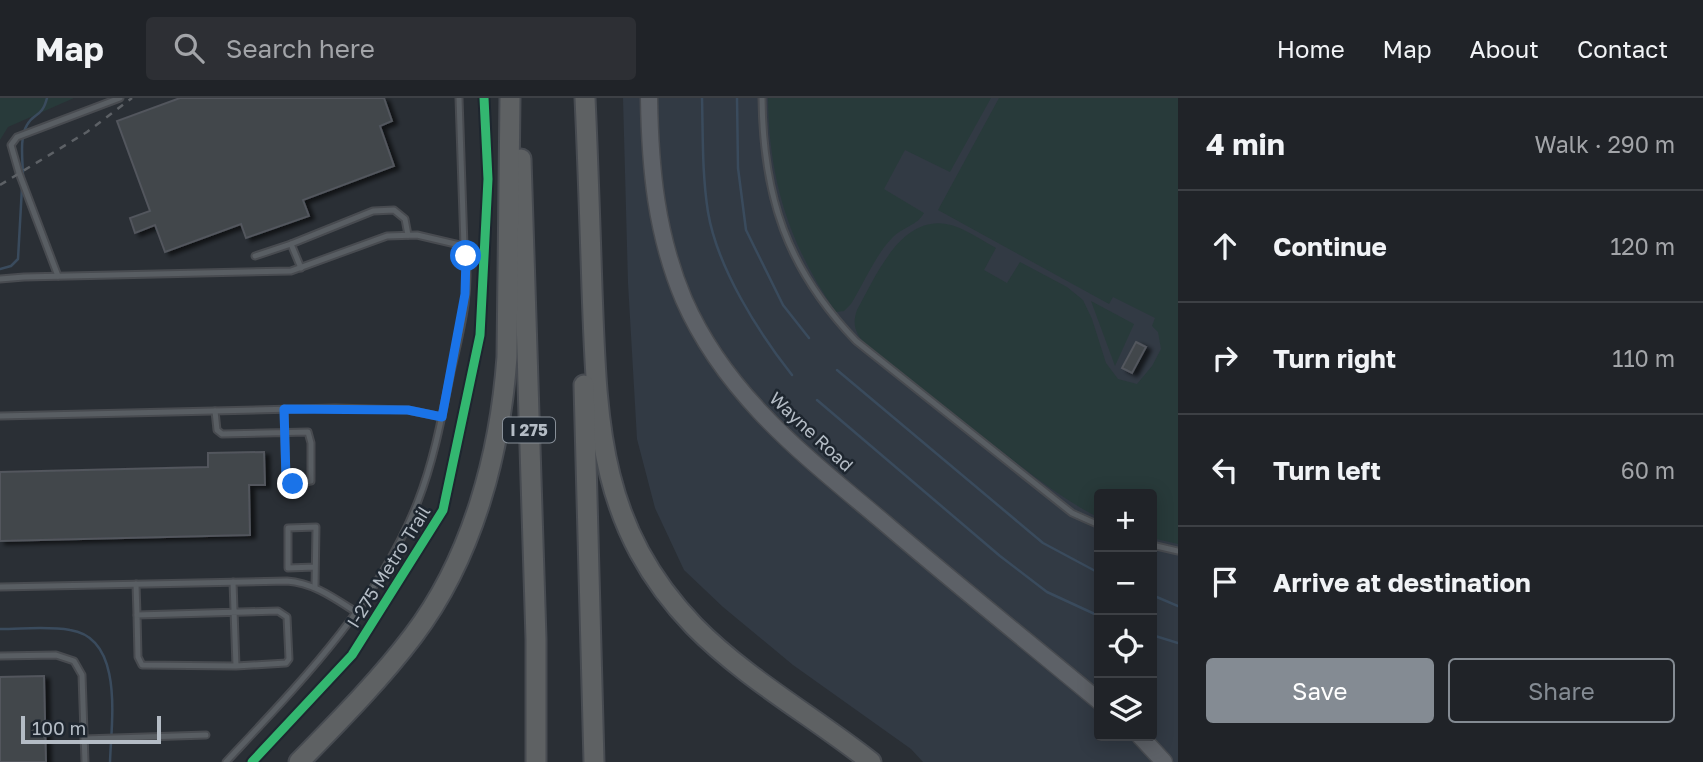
<!DOCTYPE html>
<html lang="en">
<head>
<meta charset="utf-8">
<style>
  :root { --surface:#202328; --page:#2d2f34; --text:#f1f3f6; --muted:#a2a4a8; --line:#3d4045; --accent:#848b93 }
  body { margin:0; font-family:"Golos Text",sans-serif; background:var(--page); color:var(--text) }
  .controls { position:absolute; right:21px; bottom:21px; display:grid; overflow:hidden; border-radius:7px; box-shadow:0 4px 18px #0003 }
  .controls button { width:63px; height:63px; display:grid; place-items:center; padding:0; border:0; border-bottom:2px solid var(--line); background:var(--surface); color:var(--text); font:35px sans-serif }
  .scale { position:absolute; left:21px; bottom:18px; width:140px; box-sizing:border-box; padding-left:7px; border:4px solid #b4bcc5; border-top:0; font-size:19px; line-height:24px; white-space:nowrap; color:#b4bcc5; -webkit-text-stroke:5px #1e262f; paint-order:stroke }
  .stop { position:absolute; width:21px; height:21px; margin:-16px; border:5px solid #1a73e8; border-radius:50%; background:#fff }
  .stop.end { background:#1a73e8; border-color:#fff; box-shadow:0 2px 7px #0008 }
  .list { margin:0; padding:0; list-style:none }
  h2 { display:flex; justify-content:space-between; align-items:center; height:91px; margin:0; padding:0 28px; font-size:30px }
  h2 small { font-size:23px; font-weight:400; color:var(--muted) }
  .list li { display:grid; grid-template-columns:46px 1fr auto; gap:21px; align-items:center; box-sizing:border-box; height:112px; padding:0 28px; border-top:2px solid var(--line) }
  .list b { display:block; font-size:26px; white-space:nowrap }
  .list em { font-size:23px; font-style:normal; color:var(--muted) }
  .actions { display:flex; gap:14px; padding:21px 28px }
  .actions a { flex:1; padding:16px 0; border:2px solid var(--accent); border-radius:7px; text-align:center; font-size:24px; color:var(--accent) }
  .actions .main { background:var(--accent); color:#fff }
  .icon { flex:none; width:38px; height:38px; fill:none; stroke:currentColor; stroke-width:2; stroke-linecap:round; stroke-linejoin:round }
  .map { position:relative; flex:none; width:1178px; height:664px; overflow:hidden }
  header { display:flex; align-items:center; gap:42px; box-sizing:border-box; height:98px; padding:0 35px; background:var(--surface); border-bottom:2px solid var(--line) }
  header strong { font-size:33px }
  nav { display:flex; gap:38px; margin-inline-start:auto; font-size:24px }
  .search { width:490px; height:63px; background:var(--page); display:flex; align-items:center; gap:18px; box-sizing:border-box; padding:0 24px; border-radius:7px; color:var(--muted); font-size:26px }
  main { display:flex }
  aside { flex:1; background:var(--surface) }
  .map>svg:first-child { display:block }
  .airport { fill:#323a44; fill-rule:evenodd }
  .green { fill:#283a3a }
  .lines { fill:none; stroke-linecap:round; stroke-linejoin:round }
  .stream { stroke:#3a4b5d; stroke-width:2.5 }
  .building { fill:#42474c; stroke:#52565d; stroke-width:2; filter:url(#shadow) }
  .lane-casing { stroke:#484b50; stroke-width:9 }
  .secondary-casing { stroke:#484b50; stroke-width:19 }
  .highway-casing { stroke:#474b51; stroke-width:23 }
  .lane { stroke:#595e63; stroke-width:5 }
  .secondary { stroke:#5d6167; stroke-width:16 }
  .highway { stroke:#5e6163; stroke-width:19 }
  .rail { stroke:#5d6166; stroke-width:2.5; stroke-dasharray:7 7; stroke-linecap:butt }
  .cycleway-casing { stroke:#1e262f; stroke-width:13 }
  .cycleway { stroke:#33b770; stroke-width:9 }
  .route { stroke:#1a73e8; stroke-width:9 }
  .labels { text-anchor:middle; stroke-width:5; stroke-linejoin:round; paint-order:stroke }
  .shield { fill:#1e262f; stroke:#878f98; stroke-width:2 }
  .shield-label { font-size:16px; font-weight:bold; fill:#b4bcc5 }
  .street-label { font-size:18px; fill:#b4bcc5; stroke:#1e262f }
</style>
</head>
<body>
<header>
<strong>Map</strong>
<div class="search"><svg class="icon" aria-label="search" viewBox="0 0 24 24"><circle cx="10" cy="10" r="6"/><path d="M15 15l6 6"/></svg>Search here</div>
<nav><a>Home</a><a>Map</a><a>About</a><a>Contact</a></nav>
</header>
<main>
<div class="map">
<svg width="1178" height="664" viewBox="0 0 1178 664">
  <defs>
    <filter id="shadow"><feDropShadow dx="5" dy="3" stdDeviation="2" flood-color="#0009"/></filter>
  </defs>
  <rect width="100%" height="100%" fill="#2a2f35"/>
  <!-- airport -->
  <path class="airport" d="M623 0H1178V664H923L911 651 793 567 723 509 684 472 655 410 637 341 628 185ZM1099 396H1152V638H1099Z"/>
  <!-- green -->
  <g class="green">
    <path d="M0 0H74L8 29 0 42Z"/>
    <path d="M768 0H991L950 74 905 52 884 91 924 115C918 127 903 129 893 139 876 156 864 185 851 206L844 213 836 214C789 146 769 83 768 0Z"/>
    <path d="M999 0H1178V446L1152 440V396H1099V420C1060 400 1027 373 992 346 950 313 907 280 865 246 855 234 852 226 857 212 877 176 904 109 957 129 970 134 983 143 996 150L984 172 1007 185 1020 164 1067 189 1083 202 1092 221 1106 265 1118 281 1137 286 1152 268 1161 251 1158 234 1152 228 1155 220 1113 199 1109 206 938 112Z"/>
    <path d="M1091 203 1134 226 1115 268Z"/>
  </g>
  <g class="lines">
    <!-- stream -->
    <g class="stream">
      <path d="M702 0C703 38 702 76 708 114 717 169 758 234 792 277"/>
      <path d="M737 0 738 70 746 132 783 207 809 240"/>
      <path d="M23 79C23 64 19 40 27 27 34 14 42 20 47 0"/>
      <path d="M0 171 11 168 18 161 22 89"/>
      <path d="M837 272 1043 445 1099 475"/>
      <path d="M817 302 1000 458 1047 494 1099 518"/>
      <path d="M1152 497 1178 508"/>
      <path d="M0 531C23 531 48 528 70 532 125 540 111 626 110 664"/>
      <path d="M1152 537 1178 545"/>
    </g>
  </g>
  <!-- building -->
  <g class="building">
    <path d="M180 0H384L392 23 380 28 394 68 303 102 309 118 246 140 241 126 165 154 155 127 135 135 130 120 150 113 117 23Z"/>
    <path d="M1136 244 1146 249 1132 275 1122 270Z"/>
    <path d="M264 354 265 387H249L250 437 0 443V374L208 369V355Z"/>
    <path d="M44 578 46 664H0V579Z"/>
  </g>
  <g class="lines">
    <defs>
      <g id="lane">
        <path d="M762 0C763 99 787 171 856 243L1072 415 1099 427"/>
        <path d="M255 158 291 146"/>
        <path d="M301 170 291 146 373 113 394 112 405 121 408 137"/>
        <path d="M58 178 19 75 11 47 17 39 120 0"/>
        <path d="M0 181 24 179 291 173 387 138 417 137 464 148"/>
        <path d="M215 313 217 332 222 336 308 334 311 345V383L293 386 286 381 284 311"/>
        <path d="M0 318 335 310 408 312 442 319"/>
        <path d="M1152 447 1178 453"/>
        <path d="M233 484 236 568 286 565 289 561 287 519 278 513 137 517 138 559 142 567 236 568"/>
        <path d="M136 486 137 517"/>
        <path d="M0 489 287 483C314 485 334 500 356 514"/>
        <path d="M315 489 316 429 288 430V470L315 469"/>
        <path d="M0 558 56 557 74 563 82 577 85 664"/>
        <path d="M84 641 206 637"/>
        <path d="M226 664C300 585 378 506 418 403 434 362 442 318 451 274 460 235 473 188 464 148L459 0"/>
      </g>
      <g id="secondary">
        <path d="M649 0C650 70 656 136 684 202 727 300 808 360 887 427 957 487 1028 544 1099 603"/>
        <path d="M1140 638 1164 664"/>
      </g>
      <g id="highway">
        <path d="M585 0C588 64 590 128 592 191 597 322 597 427 694 528 746 581 813 618 871 664"/>
        <path d="M521 61 536 541V664"/>
        <path d="M584 287 594 664"/>
        <path d="M299 664C338 624 379 583 413 538 473 459 500 355 507 259L510 0"/>
      </g>
    </defs>
    <!-- lane casing -->
    <use href="#lane" class="lane-casing"/>
    <!-- secondary casing -->
    <use href="#secondary" class="secondary-casing"/>
    <!-- highway casing -->
    <use href="#highway" class="highway-casing"/>
    <!-- lane -->
    <use href="#lane" class="lane"/>
    <!-- secondary -->
    <use href="#secondary" class="secondary"/>
    <!-- highway -->
    <use href="#highway" class="highway"/>
    <!-- rail -->
    <path class="rail" d="M0 87 87 34 132 0"/>
    <defs>
      <path id="cycleway" d="M252 664 352 557 443 412 480 237 488 81 484 0"/>
    </defs>
    <!-- cycleway casing -->
    <use href="#cycleway" class="cycleway-casing"/>
    <!-- cycleway -->
    <use href="#cycleway" class="cycleway"/>
  </g>
  <g class="lines">
    <!-- route -->
    <path class="route" d="M293 386 286 381 284 311 408 312 442 319 465 196 466 158"/>
  </g>
  <g class="labels">
    <!-- shield labels -->
    <rect class="shield" x="503" y="319.5" width="52" height="25" rx="5"/>
    <g class="shield-label">
      <text x="529" y="338">I 275</text>
    </g>
    <!-- street labels -->
    <g class="street-label">
      <text transform="translate(811 334) rotate(43)" y="6">Wayne Road</text>
      <text transform="translate(389 469) rotate(-58)" y="6">I-275 Metro Trail</text>
    </g>
  </g>
</svg>
<div class="controls">
<button>+</button>
<button>−</button>
<button><svg class="icon" aria-label="locate" viewBox="0 0 24 24"><circle cx="12" cy="12" r="6"/><path d="M12 2v4M12 18v4M2 12h4M18 12h4"/></svg></button>
<button><svg class="icon" aria-label="layers" viewBox="0 0 24 24"><path d="M12 4l9 5-9 5-9-5zM3 14l9 5 9-5"/></svg></button>
</div>
<div class="scale">100 m</div>
<div class="stop" style="left:466px;top:158px"></div>
<div class="stop end" style="left:293px;top:386px"></div>
</div>
<aside>
<h2>4 min<small>Walk · 290 m</small></h2>
<ul class="list">
<li><svg class="icon" aria-label="ahead" viewBox="0 0 24 24"><path d="M12 20V5M6 11l6-6 6 6"/></svg><div><b>Continue</b></div><em>120 m</em></li>
<li><svg class="icon" aria-label="right" viewBox="0 0 24 24"><path d="M7 20v-9h11M14 6l5 5-5 5"/></svg><div><b>Turn right</b></div><em>110 m</em></li>
<li><svg class="icon" aria-label="left" viewBox="0 0 24 24"><path d="M17 20v-9H6M10 6l-5 5 5 5"/></svg><div><b>Turn left</b></div><em>60 m</em></li>
<li><svg class="icon" aria-label="arrive" viewBox="0 0 24 24"><path d="M6 21V4h12l-3 4 3 4H6"/></svg><div><b>Arrive at destination</b></div></li>
</ul>
<div class="actions"><a class="main">Save</a><a>Share</a></div>
</aside>
</main>
</body>
</html>
